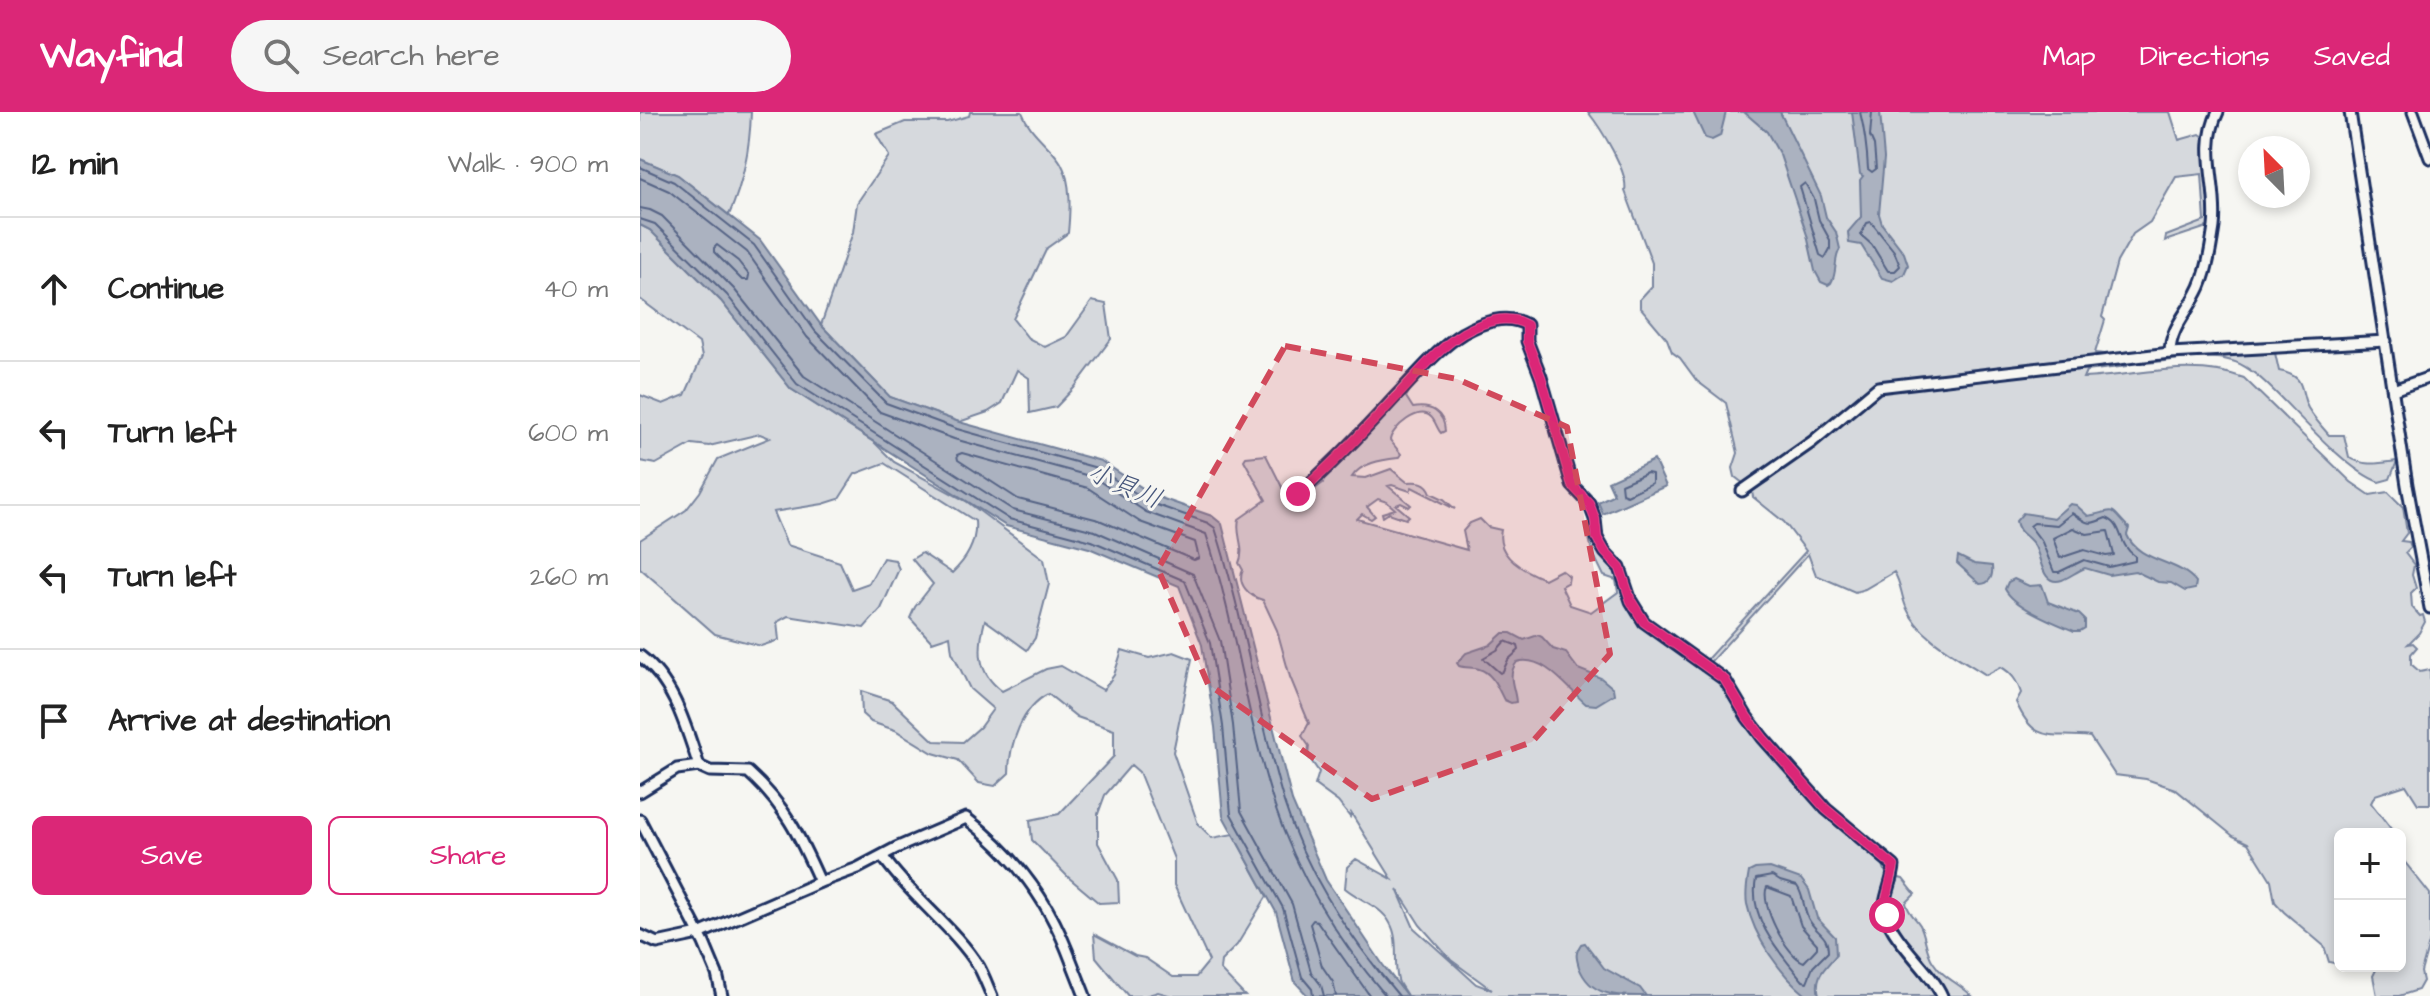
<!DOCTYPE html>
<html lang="en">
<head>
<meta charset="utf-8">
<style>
  :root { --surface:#fff; --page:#f6f6f6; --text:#222; --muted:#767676; --line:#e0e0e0; --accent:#db2777 }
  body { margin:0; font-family:"Architects Daughter","Klee One",sans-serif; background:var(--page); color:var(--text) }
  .controls { position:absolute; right:24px; bottom:24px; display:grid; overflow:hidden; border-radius:12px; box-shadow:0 4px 12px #0003 }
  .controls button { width:72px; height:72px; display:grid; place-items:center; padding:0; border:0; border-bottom:2px solid var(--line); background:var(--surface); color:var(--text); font:40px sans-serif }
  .compass { position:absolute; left:1598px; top:24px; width:72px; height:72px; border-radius:50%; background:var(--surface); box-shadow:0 4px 12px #0003; rotate:336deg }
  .stop { position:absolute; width:24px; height:24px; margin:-18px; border:6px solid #db2777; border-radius:50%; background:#fff }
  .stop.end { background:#db2777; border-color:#fff; box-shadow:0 2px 8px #0008 }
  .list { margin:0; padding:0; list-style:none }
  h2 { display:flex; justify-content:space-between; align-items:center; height:104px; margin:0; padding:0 32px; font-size:34px }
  h2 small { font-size:26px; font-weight:400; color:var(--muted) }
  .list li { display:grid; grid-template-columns:52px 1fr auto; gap:24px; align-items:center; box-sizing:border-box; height:144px; padding:0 32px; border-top:2px solid var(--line) }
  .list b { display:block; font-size:30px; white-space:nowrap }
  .list em { font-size:26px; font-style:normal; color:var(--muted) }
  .actions { display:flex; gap:16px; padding:24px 32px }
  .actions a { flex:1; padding:18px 0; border:2px solid var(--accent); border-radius:12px; text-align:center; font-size:28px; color:var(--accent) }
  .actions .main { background:var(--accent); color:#fff }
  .icon { flex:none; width:44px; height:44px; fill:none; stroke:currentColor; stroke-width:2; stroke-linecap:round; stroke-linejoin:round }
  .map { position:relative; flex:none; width:1790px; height:884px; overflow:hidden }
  header { display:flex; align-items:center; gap:48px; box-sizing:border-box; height:112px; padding:0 40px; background:var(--accent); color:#fff }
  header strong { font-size:38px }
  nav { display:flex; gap:44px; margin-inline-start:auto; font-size:28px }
  .search { width:560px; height:72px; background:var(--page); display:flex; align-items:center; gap:20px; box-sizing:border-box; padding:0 28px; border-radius:44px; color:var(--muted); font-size:30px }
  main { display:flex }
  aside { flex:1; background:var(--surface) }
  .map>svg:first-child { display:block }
  .green { fill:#d6d9dd; stroke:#78849e; stroke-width:2; fill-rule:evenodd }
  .water { fill:#abb2c0; stroke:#717e99; stroke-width:2 }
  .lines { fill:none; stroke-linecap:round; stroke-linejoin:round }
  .shore { stroke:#556385; stroke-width:2 }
  .minor-casing { stroke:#1b2f5e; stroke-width:15 }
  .minor { stroke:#f6f6f2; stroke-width:9 }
  .route { stroke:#db2777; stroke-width:10 }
  .marked { fill:#d1495b; fill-opacity:0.2; stroke:#d1495b; stroke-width:6; stroke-dasharray:16 10; stroke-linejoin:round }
  .labels { text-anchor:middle; stroke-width:6; stroke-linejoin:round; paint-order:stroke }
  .water-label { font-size:26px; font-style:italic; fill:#46567b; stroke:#f6f6f2 }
</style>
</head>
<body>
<header>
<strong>Wayfind</strong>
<div class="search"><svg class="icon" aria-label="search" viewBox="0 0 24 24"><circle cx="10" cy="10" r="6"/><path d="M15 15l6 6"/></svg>Search here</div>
<nav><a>Map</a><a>Directions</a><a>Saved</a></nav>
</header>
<main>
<aside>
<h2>12 min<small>Walk · 900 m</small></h2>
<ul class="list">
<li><svg class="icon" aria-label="ahead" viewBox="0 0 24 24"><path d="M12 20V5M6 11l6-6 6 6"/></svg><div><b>Continue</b></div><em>40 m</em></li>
<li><svg class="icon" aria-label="left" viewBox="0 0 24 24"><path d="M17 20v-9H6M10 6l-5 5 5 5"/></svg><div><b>Turn left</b></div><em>600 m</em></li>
<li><svg class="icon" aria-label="left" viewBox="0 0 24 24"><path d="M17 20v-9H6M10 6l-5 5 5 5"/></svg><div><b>Turn left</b></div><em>260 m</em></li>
<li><svg class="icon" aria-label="arrive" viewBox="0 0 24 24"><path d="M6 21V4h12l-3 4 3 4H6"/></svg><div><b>Arrive at destination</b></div></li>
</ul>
<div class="actions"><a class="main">Save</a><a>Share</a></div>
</aside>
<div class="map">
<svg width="1790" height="884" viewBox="0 0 1790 884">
  <rect width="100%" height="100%" fill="#f6f6f2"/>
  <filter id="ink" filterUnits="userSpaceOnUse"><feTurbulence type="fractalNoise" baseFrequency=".0125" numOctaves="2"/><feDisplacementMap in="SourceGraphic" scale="16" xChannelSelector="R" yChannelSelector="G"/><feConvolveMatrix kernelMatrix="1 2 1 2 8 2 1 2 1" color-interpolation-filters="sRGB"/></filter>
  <g filter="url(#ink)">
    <!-- green -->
    <g class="green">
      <path d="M0 0H111C110 35 103 71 89 103L38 63 0 47Z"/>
      <path d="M330 0H382C390 22 411 34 421 51 432 70 430 100 428 121L407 136 373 207 388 226 405 235 426 225 452 189 466 192 471 227 434 276 416 295 390 301 389 266 377 258 362 291 348 300 319 310 250 285 181 213 213 120 217 91 249 44 236 22 265 10H307L329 4Z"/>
      <path d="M948 0H1530L1539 28 1560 22 1564 25 1570 114 1525 129 1526 124 1565 109 1562 62 1536 65 1510 110 1493 122 1477 150 1462 205 1465 208 1455 241 1474 243 1487 250V254L1446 259 1443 266C1496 264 1553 246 1604 266L1711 370 1730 383 1748 380 1763 395 1767 421 1761 429 1769 430 1771 435 1765 441 1774 453 1772 463 1776 476 1771 481 1772 495 1780 504 1783 503 1785 510 1779 521 1768 532 1773 531 1777 535 1771 542V552L1780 560 1790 558V692H1778L1766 673 1735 683 1731 691 1755 722H1700V854H1706L1689 850 1684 834 1644 800 1635 790 1631 768 1608 731 1593 724 1535 677 1506 667 1475 663 1450 625C1412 620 1395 634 1376 590L1381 581C1377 569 1372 561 1361 555L1346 563C1320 546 1278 525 1266 495 1261 483 1261 471 1254 460L1225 477 1215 480 1176 463 1168 442 1062 559 1068 560 1085 575 1117 629 1181 699 1243 753 1248 767 1240 797 1242 806 1297 884H767C765 879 759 873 758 868 753 850 760 828 750 811 741 794 719 788 705 776L707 755 716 747 752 767 711 701 710 705 698 690 675 673 679 660 668 644 669 634 662 624 669 611 650 565 637 518 623 488C610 485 596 472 603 458L599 451C606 435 595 423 599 407L626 388 604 348 606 345 626 343 643 377H652L651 381 659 389 683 371 684 365 773 273 766 285 773 296C791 293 804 300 805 319L801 321C797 317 795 308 791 305 779 293 752 316 750 328L761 342 758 346C741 348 721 351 712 365L726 366 751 357 767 370C777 369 787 369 791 381L804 387 815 397 772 375 770 379 752 373 748 374 771 393 769 395 761 391 756 393 769 404 766 407 749 401 743 405 742 401 755 397 747 390 738 387 727 395 735 404 731 407 722 402 717 407 827 438 823 419 830 411 840 407 848 415 861 418C855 444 884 459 904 467L921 458 929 464 928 470 921 474 930 493 951 500 978 480 976 468 964 464C957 449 944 428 951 413L957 436 980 465 992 501 999 510 1060 555 1166 439 1144 410 1113 385 1112 379 1128 369 1122 362 1104 372 1095 365 1093 356 1098 341 1086 291 1057 269 1040 246 1032 240 1027 227 1000 195V187L1012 174V151L985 79C989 60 960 15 948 0ZM757 777 780 813 811 848 852 878 836 872 774 816Z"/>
      <path d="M0 113 10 118 81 189 151 277 235 331 254 350 326 389 404 447 409 472 395 526 387 538 345 508C338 536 336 560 362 579L406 557 421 554 463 578 474 563 482 538 509 546 534 540 552 547 533 640 558 712 572 726 593 722 627 784 597 833 581 849 580 858 605 884H532L518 880 505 884H488L456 845 454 822 495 844 505 846 533 865H556L569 849 534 773V747L499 660 491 653 465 683 458 702V731L478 768 479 790 459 791 428 765 392 728 390 708 419 702 474 644V618L437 605 408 582C382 595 369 633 369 661L355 674 339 671 318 648 293 641 255 618 231 610 222 602 221 579 252 589 294 629 323 630 340 615 353 597 330 577 312 540 310 524 292 530 270 506 275 495 293 472 272 447 282 441 312 461C327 447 337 431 335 409L244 351 215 362 199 387 183 392 133 400 147 433 200 450 212 477 229 471 243 446 255 448 259 457 241 497 224 516 148 504 137 510 139 528 121 534 75 522 0 456V428L46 398 60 380 78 347 130 326 120 322 69 334 52 332 16 352 0 349V283L23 292 45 283 62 245 59 231 0 187Z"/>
      <path d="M1631 239 1635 241 1639 259C1667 264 1659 278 1668 296 1674 306 1681 314 1689 323H1704L1709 345C1723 355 1741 351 1757 349L1750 367 1739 370C1707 359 1659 303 1632 277 1621 266 1607 253 1592 249 1566 241 1532 249 1505 251L1502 248 1523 245Z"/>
      <path d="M1760 744 1790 782V828L1781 860 1783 869 1778 878 1759 884H1737L1733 864 1736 858 1721 854H1760Z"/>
      <path d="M1259 766 1263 767 1275 782 1266 791C1269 802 1275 805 1280 813 1286 824 1285 838 1293 850 1303 866 1319 871 1332 884H1305C1295 861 1253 818 1252 797 1251 786 1255 776 1259 766Z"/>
    </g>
    <!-- water -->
    <g class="water">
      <path d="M1053 0H1086L1080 24 1072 28 1065 26Z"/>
      <path d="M1104 0H1140L1181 84 1186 105 1196 120 1200 137C1193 148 1198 160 1191 171L1188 173 1181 170 1175 159 1167 123 1140 43 1127 20Z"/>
      <path d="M1212 0H1240L1244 46 1239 102 1242 112 1264 141 1268 153 1264 162 1253 169 1242 166 1221 133 1209 131 1208 120 1221 105 1220 68 1223 64 1220 62Z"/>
      <path d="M0 47 38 63 120 128 181 213 250 285 319 310 461 349 515 384 572 404 582 412 652 689 686 768 743 853 767 884H668L655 870 636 800 583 704 575 615 562 533 539 474 449 436 366 414 151 277 81 189 10 118 0 113Z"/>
      <path d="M1014 348 1026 374 963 402 958 390 974 382 968 369Z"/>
      <path d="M1430 392 1436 393 1448 404C1479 399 1466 392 1489 416L1487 423C1498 450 1539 448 1556 470L1555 477 1545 479 1531 471 1518 470 1495 459 1469 463 1445 456C1437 459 1430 465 1422 468 1401 475 1402 445 1394 433 1388 423 1378 422 1376 409L1383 401 1414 406Z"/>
      <path d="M1318 444 1334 452 1352 454C1353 463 1351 472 1340 472L1317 451Z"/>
      <path d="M1374 467 1389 474 1402 473 1408 490 1439 502 1445 508V516L1440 519H1434C1415 511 1374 495 1365 477L1368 470Z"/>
      <path d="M863 521H871L884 528 898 523 902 525 913 537 926 541 938 557 961 566 973 576 974 582 956 593 946 592C928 577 904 542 877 550 866 564 875 575 876 590L871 591 864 588C858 577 853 561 839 557 833 555 825 556 819 554L817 551 826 541 850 533Z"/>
      <path d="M1130 756 1161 767 1169 778 1177 806 1195 825 1196 843C1185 857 1174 863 1179 883H1166C1140 862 1114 825 1107 792 1105 781 1107 771 1109 760L1115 757Z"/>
      <path d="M945 831 964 856 1000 876 1006 884C974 884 950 884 939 855 936 845 935 841 941 832Z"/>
    </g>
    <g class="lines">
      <!-- shore -->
      <g class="shore">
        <path d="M1220 0C1225 20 1227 36 1228 57L1232 60 1236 57 1234 33 1230 24 1232 0"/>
        <path d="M0 55 34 70 114 133 175 219 246 291 317 317 457 356 511 391 568 411 575 416C604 504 617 601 644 690 666 761 711 828 759 884"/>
        <path d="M0 66 29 79 107 140 167 225 240 300 314 327 453 365 506 400 566 422C596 511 606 606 635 695 658 764 699 829 746 884"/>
        <path d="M1165 71 1174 87 1179 108 1190 128V137L1185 146 1180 143 1160 75Z"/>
        <path d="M0 96 10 98 22 104 94 177 164 264 373 398 455 419 553 462 580 529 593 613 601 699 652 792 671 860 681 873 684 884"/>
        <path d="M0 107 15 112 87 183 157 272 369 407 452 429 545 469 570 531 583 614 591 702 643 796 662 865 672 877 673 884"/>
        <path d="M1231 110 1254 139 1260 154 1255 159H1248L1232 133 1221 123 1227 111Z"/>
        <path d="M77 133 98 149 109 163 108 168H102L74 140V136Z"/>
        <path d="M322 341 448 376 500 410 555 430 559 446 554 448 459 408 378 387 318 348 317 343Z"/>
        <path d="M1007 361 1012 362V371L987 383 982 381 981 372Z"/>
        <path d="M1432 401C1449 412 1447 414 1466 406 1484 412 1477 432 1495 444V449L1469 455 1444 448 1419 460H1414L1402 430 1390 414 1394 411 1417 413Z"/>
        <path d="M1433 416 1447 422 1468 419 1474 443 1466 444 1444 438 1420 446 1413 426Z"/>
        <path d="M865 529 878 534 879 538 868 548 863 559 860 561 843 546 857 538Z"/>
        <path d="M1132 764 1140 769 1157 774C1164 784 1163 795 1168 806 1176 822 1188 821 1188 840L1173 855 1167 870 1163 869C1140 841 1108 807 1116 767Z"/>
        <path d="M1127 775 1151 784 1161 814 1177 832V836L1164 850C1147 845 1119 791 1127 775Z"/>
        <path d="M696 884 693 870 682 854 670 812 673 808 677 809 730 884"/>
      </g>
      <defs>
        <g id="minor">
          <path d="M1578 0C1559 38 1579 75 1574 115 1571 135 1567 163 1557 181 1547 201 1530 217 1530 241L1746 229"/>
          <path d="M1710 0 1767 373 1790 496"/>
          <path d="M1773 0 1790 46"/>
          <path d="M1753 278 1790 265"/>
          <path d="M1102 379 1172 330 1238 275 1530 241"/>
          <path d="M658 382C693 352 724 319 755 285 776 264 797 237 823 221 843 210 866 201 887 213V229L901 265 932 373 949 391 955 407 957 426 965 440 980 456 991 489 1004 510 1085 568 1107 605 1123 626 1186 697 1254 754C1253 767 1247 779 1245 792 1242 821 1291 857 1302 884"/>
          <path d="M0 544C34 570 46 615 59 654"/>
          <path d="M0 680 37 657 59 654 70 659 108 660C145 693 160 725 180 770"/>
          <path d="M0 708 64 831 77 862 82 884"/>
          <path d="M243 745C270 784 316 817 339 855 344 864 348 875 352 884"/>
          <path d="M0 823 17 831 59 822 180 770 218 756 256 736 326 706C371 740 406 785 427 838 433 853 439 869 445 884"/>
        </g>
      </defs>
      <!-- minor casing -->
      <use href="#minor" class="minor-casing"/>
      <!-- minor -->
      <use href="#minor" class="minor"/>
    </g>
  </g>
  <g class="lines" filter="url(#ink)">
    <!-- route -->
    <path class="route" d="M658 382C693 352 724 319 755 286 776 264 797 237 823 221 843 210 866 201 887 213V229L901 265 932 373 949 391 955 407 957 426 965 440 980 456 991 489 1004 510 1085 568 1107 605 1123 626 1186 697 1254 754 1245 793 1247 803"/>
  </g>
  <!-- marked area -->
  <path class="marked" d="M645 234 817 267 927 315 970 542 892 630 732 687 568 572 518 457Z"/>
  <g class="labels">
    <!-- water labels -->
    <g class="water-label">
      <text transform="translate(485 373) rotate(23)" y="9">小貝川</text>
    </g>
  </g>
</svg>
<div class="controls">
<button>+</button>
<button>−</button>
</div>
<svg class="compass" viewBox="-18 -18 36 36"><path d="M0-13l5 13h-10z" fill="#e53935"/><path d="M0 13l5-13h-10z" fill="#767676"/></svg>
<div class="stop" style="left:1247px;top:803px"></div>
<div class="stop end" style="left:658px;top:382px"></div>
</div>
</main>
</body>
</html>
